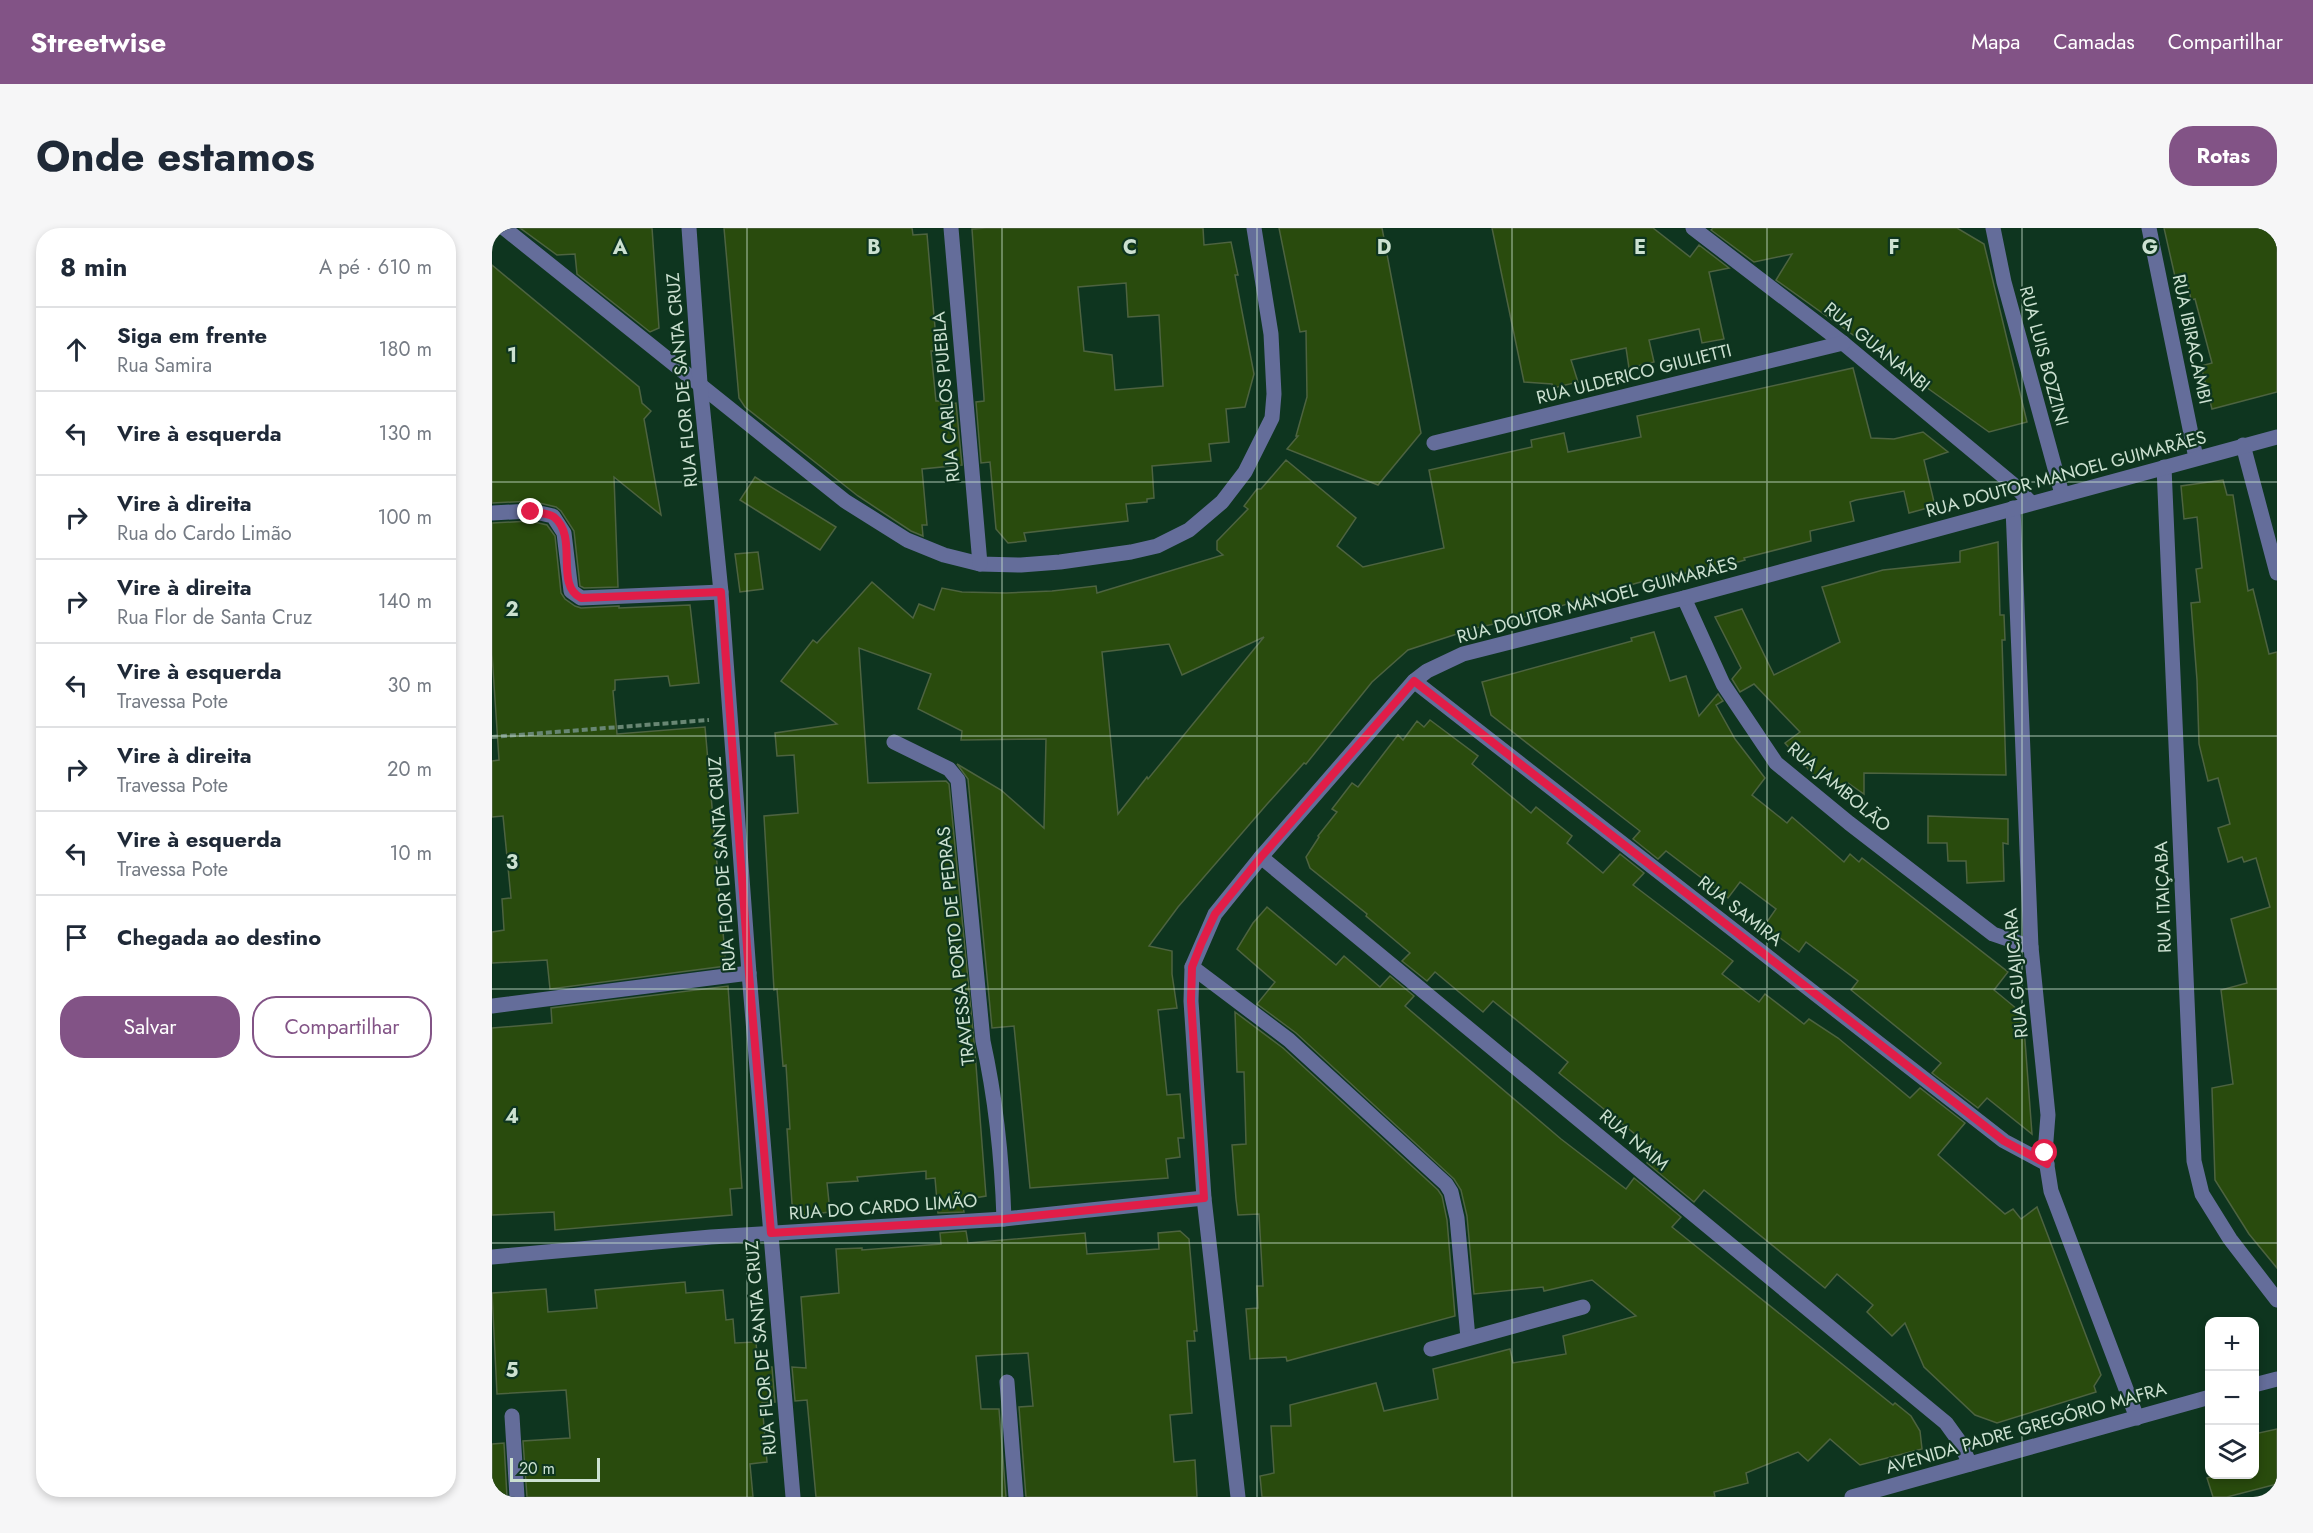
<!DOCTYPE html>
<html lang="pt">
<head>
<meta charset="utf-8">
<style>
  :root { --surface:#fff; --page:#f6f6f7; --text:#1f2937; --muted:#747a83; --line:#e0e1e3; --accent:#825386 }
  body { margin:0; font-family:Jost,sans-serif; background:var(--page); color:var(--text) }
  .controls { position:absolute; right:18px; bottom:18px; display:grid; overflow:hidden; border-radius:12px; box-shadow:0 3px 9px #0003 }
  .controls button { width:54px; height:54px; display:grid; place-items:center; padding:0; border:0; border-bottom:2px solid var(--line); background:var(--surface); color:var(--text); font:30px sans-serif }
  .scale { position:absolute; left:18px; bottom:15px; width:90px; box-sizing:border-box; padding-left:6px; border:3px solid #cce1d1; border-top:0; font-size:16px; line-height:21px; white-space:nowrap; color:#cce1d1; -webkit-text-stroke:4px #0e351f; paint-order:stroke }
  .stop { position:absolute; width:18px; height:18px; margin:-14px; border:4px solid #e11d48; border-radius:50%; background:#fff }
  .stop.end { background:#e11d48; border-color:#fff; box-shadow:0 2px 6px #0008 }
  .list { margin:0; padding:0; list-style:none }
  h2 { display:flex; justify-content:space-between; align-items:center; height:78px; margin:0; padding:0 24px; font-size:26px }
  h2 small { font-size:20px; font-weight:400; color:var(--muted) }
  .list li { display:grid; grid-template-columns:39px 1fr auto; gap:18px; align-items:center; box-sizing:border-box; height:84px; padding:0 24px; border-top:2px solid var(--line) }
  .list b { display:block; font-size:22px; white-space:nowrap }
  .list p { margin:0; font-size:20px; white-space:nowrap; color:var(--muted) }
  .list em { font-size:20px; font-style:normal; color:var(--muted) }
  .actions { display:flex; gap:12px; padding:18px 24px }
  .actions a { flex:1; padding:14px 0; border:2px solid var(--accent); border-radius:24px; text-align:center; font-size:21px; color:var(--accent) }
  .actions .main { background:var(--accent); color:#fff }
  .icon { flex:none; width:33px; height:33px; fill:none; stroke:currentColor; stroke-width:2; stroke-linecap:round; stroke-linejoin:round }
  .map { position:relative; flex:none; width:1785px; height:1269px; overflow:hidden; border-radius:24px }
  header { display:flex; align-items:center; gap:36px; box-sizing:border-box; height:84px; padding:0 30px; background:var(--accent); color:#fff }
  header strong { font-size:28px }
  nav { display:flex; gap:33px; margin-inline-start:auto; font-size:21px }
  .intro { display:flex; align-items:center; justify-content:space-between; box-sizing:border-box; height:144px; padding:0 36px }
  h1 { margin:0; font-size:42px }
  .button { padding:15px 27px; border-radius:24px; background:var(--accent); color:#fff; font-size:21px; font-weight:700 }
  main { display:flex; gap:36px; padding:0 36px }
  aside { flex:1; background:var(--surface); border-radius:24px; box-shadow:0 3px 9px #0003 }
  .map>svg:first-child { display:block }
  .building { fill:#294b0d; stroke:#4d6340; stroke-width:1.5; fill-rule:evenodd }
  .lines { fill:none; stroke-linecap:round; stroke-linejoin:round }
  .path { stroke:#688673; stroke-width:4; stroke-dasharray:6 3; stroke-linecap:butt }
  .minor { stroke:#646d9a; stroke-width:15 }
  .route { stroke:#e11d48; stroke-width:8 }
  .grid { fill:none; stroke:#cce1d1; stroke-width:1.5; stroke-opacity:0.55 }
  .labels { text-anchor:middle; stroke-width:4.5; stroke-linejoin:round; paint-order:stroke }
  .street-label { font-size:18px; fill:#cce1d1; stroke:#0e351f }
  .grid-label { font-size:20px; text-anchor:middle; font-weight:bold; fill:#cce1d1; stroke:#0e351f; stroke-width:4.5; stroke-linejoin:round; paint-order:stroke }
</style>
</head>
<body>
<header>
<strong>Streetwise</strong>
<nav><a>Mapa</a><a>Camadas</a><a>Compartilhar</a></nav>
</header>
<div class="intro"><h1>Onde estamos</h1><a class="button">Rotas</a></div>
<main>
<aside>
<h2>8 min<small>A pé · 610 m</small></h2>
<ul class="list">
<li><svg class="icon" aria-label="ahead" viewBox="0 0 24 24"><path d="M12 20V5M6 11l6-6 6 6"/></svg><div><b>Siga em frente</b><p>Rua Samira</p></div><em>180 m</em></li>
<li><svg class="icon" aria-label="left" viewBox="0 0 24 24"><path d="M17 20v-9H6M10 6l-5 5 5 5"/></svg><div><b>Vire à esquerda</b></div><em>130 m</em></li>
<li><svg class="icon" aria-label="right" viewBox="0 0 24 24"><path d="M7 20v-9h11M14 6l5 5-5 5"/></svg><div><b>Vire à direita</b><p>Rua do Cardo Limão</p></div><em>100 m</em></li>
<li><svg class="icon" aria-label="right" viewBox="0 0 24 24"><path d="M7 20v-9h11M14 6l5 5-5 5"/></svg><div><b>Vire à direita</b><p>Rua Flor de Santa Cruz</p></div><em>140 m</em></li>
<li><svg class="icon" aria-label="left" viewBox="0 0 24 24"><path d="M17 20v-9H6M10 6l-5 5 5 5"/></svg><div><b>Vire à esquerda</b><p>Travessa Pote</p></div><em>30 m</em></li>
<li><svg class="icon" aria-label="right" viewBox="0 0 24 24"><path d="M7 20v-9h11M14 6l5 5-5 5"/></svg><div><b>Vire à direita</b><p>Travessa Pote</p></div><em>20 m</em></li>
<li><svg class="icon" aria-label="left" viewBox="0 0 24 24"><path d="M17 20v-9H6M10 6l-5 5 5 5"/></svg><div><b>Vire à esquerda</b><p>Travessa Pote</p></div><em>10 m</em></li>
<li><svg class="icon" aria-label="arrive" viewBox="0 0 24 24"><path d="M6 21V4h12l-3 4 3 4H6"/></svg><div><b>Chegada ao destino</b></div></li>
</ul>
<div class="actions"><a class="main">Salvar</a><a>Compartilhar</a></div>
</aside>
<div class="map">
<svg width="1785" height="1269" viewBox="0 0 1785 1269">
  <rect width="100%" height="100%" fill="#0e351f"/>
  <!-- building -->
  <g class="building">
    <path d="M28 0H160L167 100 158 104 85 46 83 26 65 27Z"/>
    <path d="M232 0H420L421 7 435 6 445 123H439L444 173H449V177L464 175 470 237 430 241 435 297H430L431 308 419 303 366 268 253 179 247 170Z"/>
    <path d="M494 0H711L712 17 739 14 746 47H743L762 146 753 179 734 181 737 214 717 216 719 233 660 238 662 270 655 271V274L634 276 636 293 532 305 534 313 516 315 504 301 498 234 489 235 484 174 492 173V170L480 1ZM634 55 636 89 667 87 671 158 623 162 620 127 592 123 586 59Z"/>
    <path d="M787 0H890L929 205 886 257 795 221 806 208H804L815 169 814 103 808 104Z"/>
    <path d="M1000 0H1161L1198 29 1207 17 1237 40 1217 44 1232 111 1210 115 1207 101 1157 112 1162 134 1137 140 1134 120 1079 132 1086 154 1061 160 1060 156 1032 154Z"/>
    <path d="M1221 0H1465L1492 16 1535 194 1497 204 1284 52 1300 26 1262 34 1219 2Z"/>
    <path d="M1672 0H1785V164L1720 181 1709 138 1720 135 1703 71 1699 72 1695 51 1684 53Z"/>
    <path d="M0 37 147 159 150 175 159 183 152 191 169 287 122 249 126 359 92 360 88 358 82 303 69 283 64 279 39 273 0 275Z"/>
    <path d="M1361 140 1379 210 1402 211 1431 204 1456 224 1432 232 1443 278 1417 285 1412 263 1364 272 1358 274 1362 293 1318 303 1319 313 1252 330 1253 332 1222 341V338L1190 346V344L1145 355 1032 389 980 401 916 422 880 454 814 536 812 535 776 575 686 679 657 718 680 723V746L685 780 666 782 675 867 688 866 692 910H686L688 929 674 931 676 950 538 960 522 798 500 800 476 551 465 536 509 562 552 600 554 511 469 512 470 503 426 481 439 446 367 420 376 555 454 553 457 556 483 824 494 968 470 972 472 984 446 985 443 950 434 951V943L365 949 366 953 335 955 338 984 311 987 300 976 295 901H298L294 837 291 838 285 761 282 762 272 588 306 585 302 527 285 528 283 505 345 496 289 453 321 412 325 415 380 354 421 390 427 376 442 382 450 360 470 364 514 365 560 363 604 358 605 365 731 327 725 322V313L756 281 752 278 765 261H769L794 232 864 290 845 318 871 339 952 320 937 242 1040 219 1039 212 1072 205 1076 224 1149 209 1145 188ZM772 409 656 551 655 549 626 586 610 424 677 416 690 447Z"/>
    <path d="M263 249 344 299 328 322 248 272Z"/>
    <path d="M1731 252 1735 267H1741L1756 363 1761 361 1777 426 1785 424V1040L1757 1006 1723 952 1720 860 1741 856 1729 762 1755 755 1739 691 1778 679 1764 630 1752 634 1750 629 1736 634 1726 600 1738 596 1726 550 1716 553 1707 516 1705 452 1699 375 1708 374 1704 341 1710 340 1705 289 1692 291 1689 258Z"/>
    <path d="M38 293 55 297 63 308 69 365 73 371 83 378 89 380 127 378V380L198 377 207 455 178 458 176 448 123 452V462L121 463 125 506 213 499 234 738 58 761 55 732 0 735V704L12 702 10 671 19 670 11 588 0 589V533L7 532 0 426V295Z"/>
    <path d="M1506 314 1508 387H1512L1513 412H1510L1514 547 1372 545V566L1356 555 1351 562 1329 545 1324 550 1293 515 1308 504 1262 456 1248 464 1240 451 1249 440 1223 389 1250 381 1282 447 1348 414 1330 359 1391 342 1468 334V323Z"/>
    <path d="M266 324 271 361 248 364 243 326Z"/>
    <path d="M1162 404 1178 453 1194 448 1207 488 1226 466 1231 473 1224 477 1243 511 1273 550 1260 567 1295 595 1300 589 1352 634 1358 626 1367 634 1370 630 1516 744 1502 762 1531 786 1540 906 1495 870 1486 880 1440 845 1449 835 1359 762 1366 753 1314 714 1307 724 1272 698 1284 681 1248 654 1236 670 1174 623 1166 631 1141 611 1148 603 999 487 990 454 1140 413 1139 410Z"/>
    <path d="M938 492 986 528 980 536 1039 585 1044 579 1080 608 1075 615 1111 645 1128 626 1152 645 1141 657 1241 733 1230 746 1267 774 1273 766 1312 796 1317 791 1346 810 1418 870 1428 860 1473 895 1446 927 1513 986 1521 981 1529 991 1545 979 1609 1147 1602 1158 1604 1164 1505 1195 1483 1187 1432 1139 1413 1095 1400 1108 1375 1084 1381 1077 1345 1046 1333 1060 1212 962 1202 974 1155 935 1164 923 1067 845 1076 834 1001 773 991 784 943 744 935 753 910 733 918 725 874 688 875 686 818 640 814 629 827 609 826 608 845 584 840 581 860 555 866 559 906 507 911 512 925 493 932 499Z"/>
    <path d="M1436 588 1516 591V616L1511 615 1512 653 1475 655 1474 633H1456L1455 615H1436Z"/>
    <path d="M775 679 844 737 852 728 888 759 898 748 922 768 913 778 1069 911 1134 961 1142 950 1189 989 1180 999 1401 1177 1403 1175 1419 1188 1428 1203 1430 1221 1368 1237 1338 1211 1316 1233 1306 1224 1254 1245 1256 1255 1222 1264 1223 1269H770L768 1248 782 1245 779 1198H799L798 1177 884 1155 892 1183 946 1171 941 1141 1018 1121 1021 1135 1074 1126 1071 1108 1144 1088 1100 1052 1052 1063 1051 1059 982 1066 975 988 969 962 962 951 804 805 765 776 783 754 745 721 761 695Z"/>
    <path d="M236 758 250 960 238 961 240 987 63 1002 62 984 0 987V800L60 795 59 780Z"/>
    <path d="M743 784 791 820 946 962 950 968 955 992 963 1088 795 1133 794 1129 758 1131 754 1081 766 1080 765 1058H771L767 986 746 987 744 971 740 917 754 916 752 844H745Z"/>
    <path d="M474 1003 476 1015 593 1005 595 1026 667 1021 666 1005 688 1003 697 1011 705 1103H702L703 1113H695L700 1185 678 1187 682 1234 703 1232 705 1269H534L527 1179 541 1178 536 1125 484 1128 489 1181H507L514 1269H324L315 1172 303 1173 300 1139 314 1140 309 1069 347 1065 344 1021 370 1020V1022L449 1016 448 1005Z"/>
    <path d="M193 1054 194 1065 231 1062 234 1092 241 1091 243 1115 264 1114 266 1139H280L283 1174 270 1175 275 1234 258 1236 261 1269H35L31 1213 78 1210 74 1162 5 1166 0 1065 54 1061 56 1084 105 1080 103 1062Z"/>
    <path d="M1785 1201V1256L1735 1269H1721L1715 1250 1728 1246H1762V1206Z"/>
    <path d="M12 1215 15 1269H0V1216Z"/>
  </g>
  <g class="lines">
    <!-- path -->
    <path class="path" d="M0 509 217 492"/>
    <!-- minor -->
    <g class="minor">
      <path d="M12 0 353 273 415 312 452 327 488 336 529 337 568 334 639 324 665 318 697 302 730 274 753 244 780 190 782 166 779 106 762 0"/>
      <path d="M197 0 208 155 229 364 257 745 301 1269"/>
      <path d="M459 0 488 336"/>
      <path d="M1201 0 1351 115 1523 258 1539 275"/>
      <path d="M1501 0 1512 54 1570 266"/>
      <path d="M1657 0 1704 230"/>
      <path d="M942 215 1351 115"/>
      <path d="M1751 217 1785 345"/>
      <path d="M1672 239 1702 933 1710 966 1738 1011 1785 1072"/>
      <path d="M1521 280 1539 719 1556 887 1553 925 1559 963 1645 1190"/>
      <path d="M0 285 39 283 61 288 72 305 79 363 89 370 229 364"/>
      <path d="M1192 370 1231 456 1284 535 1357 595 1501 706 1539 719"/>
      <path d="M922 453 1512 913 1555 936"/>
      <path d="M402 514 457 541 466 552 491 813C504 872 510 931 512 991"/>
      <path d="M769 629 1454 1195 1467 1213 1478 1236"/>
      <path d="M700 739 797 812 954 956 959 964 965 990 976 1110"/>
      <path d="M0 778 257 745"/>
      <path d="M0 1029 219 1009 512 991 712 970"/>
      <path d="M939 1121 1091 1079"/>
      <path d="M515 1154 524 1269"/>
      <path d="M1762 1157 1785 1151"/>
      <path d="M20 1188 25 1269"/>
      <path d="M746 1269 712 970 699 773 700 739 723 686 769 629 922 453 935 443 971 426 1192 370 1785 209"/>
      <path d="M1360 1269 1718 1169"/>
    </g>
  </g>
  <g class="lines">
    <!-- route -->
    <path class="route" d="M39 284C46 285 56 285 62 289 87 309 62 357 89 370L229 364 257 746 279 1005 512 991 712 970 699 773 700 739 709 716 723 686 769 629 922 453 1512 913 1555 936 1553 925"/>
  </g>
  <!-- grid -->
  <path class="grid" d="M255 0V1269M510 0V1269M765 0V1269M1020 0V1269M1275 0V1269M1530 0V1269M0 254H1785M0 508H1785M0 761H1785M0 1015H1785"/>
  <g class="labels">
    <!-- street labels -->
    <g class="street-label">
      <text transform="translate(1700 111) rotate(78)" y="6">RUA IBIRACAMBI</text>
      <text transform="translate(1385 119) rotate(39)" y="6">RUA GUANANBI</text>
      <text transform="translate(1552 128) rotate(75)" y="6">RUA LUIS BOZZINI</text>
      <text transform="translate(1142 146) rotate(-14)" y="6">RUA ULDERICO GIULIETTI</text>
      <text transform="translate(190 152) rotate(-95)" y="6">RUA FLOR DE SANTA CRUZ</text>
      <text transform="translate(454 169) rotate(-95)" y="6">RUA CARLOS PUEBLA</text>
      <text transform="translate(1574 246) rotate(-15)" y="6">RUA DOUTOR MANOEL GUIMARÃES</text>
      <text transform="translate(1105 372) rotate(-15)" y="6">RUA DOUTOR MANOEL GUIMARÃES</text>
      <text transform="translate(1347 559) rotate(40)" y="6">RUA JAMBOLÃO</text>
      <text transform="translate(230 636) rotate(-94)" y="6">RUA FLOR DE SANTA CRUZ</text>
      <text transform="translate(1671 669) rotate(-92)" y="6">RUA ITAIÇABA</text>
      <text transform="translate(1248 683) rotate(38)" y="6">RUA SAMIRA</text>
      <text transform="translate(464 718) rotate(-96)" y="6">TRAVESSA PORTO DE PEDRAS</text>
      <text transform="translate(1524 745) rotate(-95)" y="6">RUA GUAJICARA</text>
      <text transform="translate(1142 912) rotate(40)" y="6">RUA NAIM</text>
      <text transform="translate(391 979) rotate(-4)" y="6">RUA DO CARDO LIMÃO</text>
      <text transform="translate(269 1120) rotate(-95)" y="6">RUA FLOR DE SANTA CRUZ</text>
      <text transform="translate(1534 1200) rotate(-16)" y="6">AVENIDA PADRE GREGÓRIO MAFRA</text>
    </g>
  </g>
  <g class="grid-label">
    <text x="128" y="26">A</text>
    <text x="382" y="26">B</text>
    <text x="638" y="26">C</text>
    <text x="892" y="26">D</text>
    <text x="1148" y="26">E</text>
    <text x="1402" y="26">F</text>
    <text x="1658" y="26">G</text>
    <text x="20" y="134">1</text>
    <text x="20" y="388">2</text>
    <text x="20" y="641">3</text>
    <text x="20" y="895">4</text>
    <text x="20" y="1149">5</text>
  </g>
</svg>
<div class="controls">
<button>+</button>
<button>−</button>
<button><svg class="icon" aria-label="layers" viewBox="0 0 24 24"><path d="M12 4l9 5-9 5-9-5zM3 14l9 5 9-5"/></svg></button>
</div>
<div class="scale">20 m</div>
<div class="stop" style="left:1553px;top:925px"></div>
<div class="stop end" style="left:39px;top:284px"></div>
</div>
</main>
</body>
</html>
